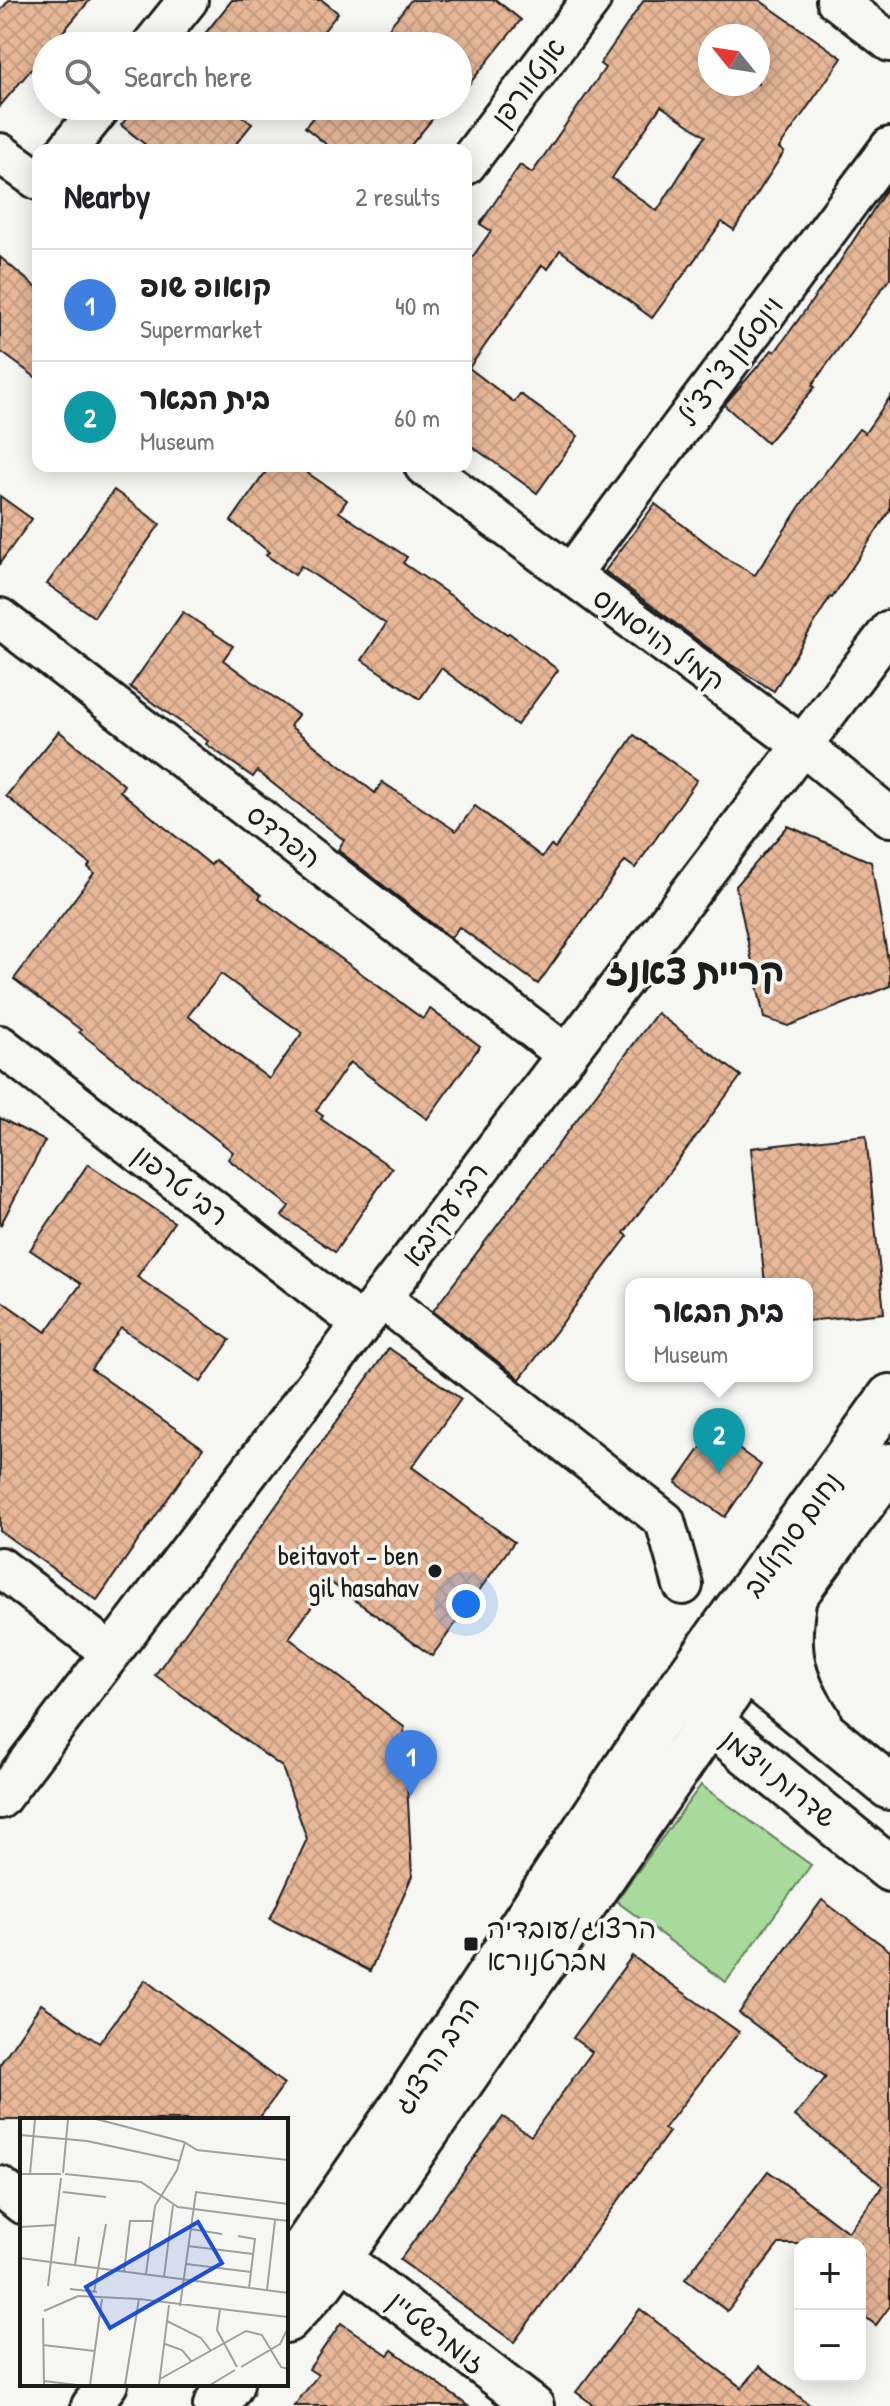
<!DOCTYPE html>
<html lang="en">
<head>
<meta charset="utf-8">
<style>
  :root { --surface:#fff; --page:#f2f2f2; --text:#202124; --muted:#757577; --line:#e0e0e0; --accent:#1c1c1c }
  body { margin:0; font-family:"Patrick Hand","Playpen Sans Hebrew",sans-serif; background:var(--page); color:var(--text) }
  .controls { position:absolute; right:24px; bottom:24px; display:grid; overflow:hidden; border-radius:16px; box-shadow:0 4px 20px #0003 }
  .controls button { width:72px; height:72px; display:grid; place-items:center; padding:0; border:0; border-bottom:2px solid var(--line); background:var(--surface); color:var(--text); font:40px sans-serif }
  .compass { position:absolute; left:698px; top:24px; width:72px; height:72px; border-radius:50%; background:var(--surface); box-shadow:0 4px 20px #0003; rotate:300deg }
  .you { position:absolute; left:466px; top:1604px; width:28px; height:28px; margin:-20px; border:6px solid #fff; border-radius:50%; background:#1a73e8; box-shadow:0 0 0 12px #1a73e833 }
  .badge { display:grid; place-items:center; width:52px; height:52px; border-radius:50%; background:var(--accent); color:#fff; font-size:26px; font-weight:700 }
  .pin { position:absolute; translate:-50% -66px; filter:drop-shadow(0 2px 4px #0008) }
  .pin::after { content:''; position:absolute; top:42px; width:28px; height:24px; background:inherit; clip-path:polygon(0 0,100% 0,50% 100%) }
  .popup { position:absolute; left:625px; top:1278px; width:188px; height:104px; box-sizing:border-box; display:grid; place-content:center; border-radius:16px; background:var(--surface); filter:drop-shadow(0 2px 6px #0005); font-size:26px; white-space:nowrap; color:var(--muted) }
  .popup b { font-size:30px; color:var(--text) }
  .popup::after { content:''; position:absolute; left:50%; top:100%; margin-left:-16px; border:16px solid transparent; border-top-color:var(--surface) }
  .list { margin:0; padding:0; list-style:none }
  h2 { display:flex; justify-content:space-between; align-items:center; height:104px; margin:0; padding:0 32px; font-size:34px }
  h2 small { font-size:26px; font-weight:400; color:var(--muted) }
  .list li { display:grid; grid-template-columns:52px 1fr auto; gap:24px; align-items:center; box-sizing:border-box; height:112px; padding:0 32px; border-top:2px solid var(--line) }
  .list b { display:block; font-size:30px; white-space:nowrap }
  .list p { margin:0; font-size:26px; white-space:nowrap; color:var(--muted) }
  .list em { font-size:26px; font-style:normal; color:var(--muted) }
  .icon { flex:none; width:44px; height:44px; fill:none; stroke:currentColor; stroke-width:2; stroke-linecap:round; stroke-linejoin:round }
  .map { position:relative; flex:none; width:890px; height:2406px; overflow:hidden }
  .search { position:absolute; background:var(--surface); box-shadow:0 4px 20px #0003; left:32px; top:32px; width:440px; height:88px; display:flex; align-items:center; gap:20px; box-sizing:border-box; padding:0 28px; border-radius:44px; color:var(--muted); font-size:30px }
  .panel { position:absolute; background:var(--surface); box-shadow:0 4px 20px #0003; left:32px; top:144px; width:440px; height:328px; border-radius:16px }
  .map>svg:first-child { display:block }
  .green { fill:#a8da9b; stroke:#627b5c; stroke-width:2 }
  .building { fill:url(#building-cross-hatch); stroke:#1c1c1c; stroke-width:2; fill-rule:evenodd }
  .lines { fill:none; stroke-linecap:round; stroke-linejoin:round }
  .street-casing { stroke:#1c1c1c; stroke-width:44 }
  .secondary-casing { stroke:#1c1c1c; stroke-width:50 }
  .street { stroke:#f6f6f2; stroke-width:38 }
  .secondary { stroke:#f6f6f2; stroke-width:44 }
  .poi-dot { fill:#1c1c1c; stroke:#f6f6f2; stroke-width:3 }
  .labels { text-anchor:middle; stroke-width:7; stroke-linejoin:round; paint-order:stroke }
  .street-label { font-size:28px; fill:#1c1c1c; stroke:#f6f6f2 }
  .poi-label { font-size:28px; fill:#1c1c1c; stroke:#f6f6f2; text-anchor:end }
  .district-label { font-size:36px; font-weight:bold; fill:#1c1c1c; stroke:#f6f6f2 }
  .inset-road { fill:none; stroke:#9f9f9c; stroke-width:2 }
  .view { fill:#1d4ed8; fill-opacity:0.15; stroke:#1d4ed8; stroke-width:4 }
  .inset-edge { fill:none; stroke:#1c1c1c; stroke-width:4 }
</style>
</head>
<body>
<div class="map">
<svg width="890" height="2406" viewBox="0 0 890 2406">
  <defs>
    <pattern id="building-cross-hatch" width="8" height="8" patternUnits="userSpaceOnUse" patternTransform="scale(2)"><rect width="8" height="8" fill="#e7b798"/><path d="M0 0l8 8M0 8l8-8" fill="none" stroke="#c69d82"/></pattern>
  </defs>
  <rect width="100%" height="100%" fill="#f6f6f2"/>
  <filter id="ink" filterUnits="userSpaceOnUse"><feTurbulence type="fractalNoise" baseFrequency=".0125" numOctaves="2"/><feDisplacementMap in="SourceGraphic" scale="16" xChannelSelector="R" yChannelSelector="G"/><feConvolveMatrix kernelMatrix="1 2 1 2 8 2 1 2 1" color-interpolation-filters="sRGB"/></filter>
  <g filter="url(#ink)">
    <!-- green -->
    <path class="green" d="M701 1785 811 1865 726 1982 616 1901Z"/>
    <!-- building -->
    <g class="building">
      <path d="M9 0H90L51 46H46V52L0 106V11Z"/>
      <path d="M232 0H322L338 13 312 46H195Z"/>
      <path d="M411 0H496L521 20 458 98V46H409L388 29Z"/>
      <path d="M644 0H759L842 58 779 148 784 152 734 230 722 222 652 318 560 250 548 269 542 265 469 368 514 402 520 394 578 436 537 493 466 442V266L491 231 480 224 520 165 532 173 605 68 600 64ZM710 36H758V84H710ZM661 106 705 136 657 211 612 178Z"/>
      <path d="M137 106H229L252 124 231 150H152L121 125Z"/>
      <path d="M322 106H443L407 150H333L305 127Z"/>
      <path d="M890 184V278L812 385 815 387 767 443 724 405 772 350 775 352 835 269Z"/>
      <path d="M0 257 38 289V379L0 351Z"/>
      <path d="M890 397V510L832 598 830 597 774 691 730 664 605 571 655 504 730 561 755 575 806 497 859 429 865 433Z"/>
      <path d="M270 466H297L347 500 339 512 407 557 403 563 507 634 509 633 558 670 517 725 441 668 420 699 362 660 386 624 301 566 295 575 266 555 269 552 231 521Z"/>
      <path d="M114 490 160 524 94 617 47 584Z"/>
      <path d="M0 496 32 519 0 563Z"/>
      <path d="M183 612 233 646 223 660 298 715 290 726 375 793 382 782 456 831 475 806 542 857 551 845 555 848 634 735 697 780 635 868 625 861 538 984 459 927 451 938 338 850 344 840 257 771 253 777 206 744 208 741 130 687Z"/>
      <path d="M59 731 124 785 120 791 211 865 215 860 261 895 259 898 423 1019 430 1009 480 1046 427 1119 350 1062 316 1111 323 1116 321 1119 392 1168 335 1252 282 1216 289 1206 228 1159 233 1152 79 1032 81 1030 14 979 94 873 88 867 90 864 6 796ZM221 974 302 1033 269 1079 188 1016Z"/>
      <path d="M788 826 871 862 890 972V986L788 1026 764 1018 736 886Z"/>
      <path d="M657 1013 741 1076 624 1233 628 1236 520 1379 433 1311Z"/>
      <path d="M0 1118 45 1141 0 1226Z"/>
      <path d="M866 1135 884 1313 807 1321V1284H765L751 1148Z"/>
      <path d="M88 1164 174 1222 137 1277 230 1340 201 1382 121 1328 91 1369 203 1448 97 1600 0 1531V1300L46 1332 81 1284 30 1250Z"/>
      <path d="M389 1348 461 1399 412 1467 514 1542 432 1656 330 1582 289 1638 404 1727 412 1876 370 1971 270 1919 307 1839 282 1767 155 1675Z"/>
      <path d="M713 1431 761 1465 725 1517 676 1483Z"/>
      <path d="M822 1900 890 1951V2306L876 2325 860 2313V2244H779L727 2311 685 2279 768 2171 848 2232 883 2186 795 2116 826 2077 739 2013Z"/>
      <path d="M632 1956 739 2032 664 2129 669 2132 514 2342 400 2260 503 2117 531 2136 592 2052 573 2038Z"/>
      <path d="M145 1980 284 2084 258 2120H0V2064L41 2004 99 2043Z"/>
      <path d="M640 2309 742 2388 760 2366 811 2406H595L576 2392Z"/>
      <path d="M341 2323 388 2355 392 2350 468 2406H294L318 2375 309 2369Z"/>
    </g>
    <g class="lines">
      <defs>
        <g id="street">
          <path d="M836 0 890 42"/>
          <path d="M151 46 188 0"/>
          <path d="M67 150 102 106"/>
          <path d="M0 153 38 180"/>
          <path d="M466 165 591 0"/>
          <path d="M424 466 802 745 890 817"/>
          <path d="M571 574 890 147"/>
          <path d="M0 618 567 1055"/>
          <path d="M0 1045 361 1324"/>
          <path d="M381 1298 665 1521 683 1585"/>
          <path d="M0 1567 111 1653"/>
          <path d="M0 1799 890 630"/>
          <path d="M0 2186 22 2204"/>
          <path d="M340 2257 534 2406"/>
          <path d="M91 2406 108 2384"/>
        </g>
        <g id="secondary">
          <path d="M794 1596C785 1646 789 1678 818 1720"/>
          <path d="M715 1669 745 1668 890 1787"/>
          <path d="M701 1695 709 1721 890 1869"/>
          <path d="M286 2281 297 2259 408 2098 657 1721 890 1397"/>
          <path d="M286 2320 322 2282 340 2257 691 1749 794 1596 890 1466"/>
          <path d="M216 2406 231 2384"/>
        </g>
      </defs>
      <!-- street casing -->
      <use href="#street" class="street-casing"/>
      <!-- secondary casing -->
      <use href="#secondary" class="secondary-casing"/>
      <!-- street -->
      <use href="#street" class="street"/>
      <!-- secondary -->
      <use href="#secondary" class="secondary"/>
    </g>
  </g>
  <!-- markers -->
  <g class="poi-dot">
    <circle cx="435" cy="1571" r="8"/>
    <rect x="463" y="1936" width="16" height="16" rx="4"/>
  </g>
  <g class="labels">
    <!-- street labels -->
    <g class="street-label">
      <text transform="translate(528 82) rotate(-53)" y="10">אנטוורפן</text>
      <text transform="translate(730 361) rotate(-53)" y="10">וינסטון צ'רצ'יל</text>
      <text transform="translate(659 639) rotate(36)" y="10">קמיל הויסמנס</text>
      <text transform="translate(284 836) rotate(38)" y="10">הפרדס</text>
      <text transform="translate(181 1185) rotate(38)" y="10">רבי טרפון</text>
      <text transform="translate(445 1214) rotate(-53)" y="10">רבי עקיבא</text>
      <text transform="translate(792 1534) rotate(-54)" y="10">נחום סוקולוב</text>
      <text transform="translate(779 1778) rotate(39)" y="10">שדרות ויצמן</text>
      <text transform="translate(436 2055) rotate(-57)" y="10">הרב הרצוג</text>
      <text transform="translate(437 2332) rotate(38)" y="10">זומרשטיין</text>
    </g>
    <!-- poi labels -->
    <g class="poi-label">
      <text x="419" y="1565">beitavot - ben<tspan x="419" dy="32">gil hasahav</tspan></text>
      <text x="487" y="1938" text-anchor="start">הרצוג/עובדיה<tspan x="487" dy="32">מברטנורא</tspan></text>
    </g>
    <!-- district labels -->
    <g class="district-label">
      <text x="695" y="984">קריית צאנז</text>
    </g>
  </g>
  <!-- overview -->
  <g transform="translate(20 2118)">
    <rect width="268" height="268" fill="#f6f6f2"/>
    <path class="inset-road" d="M76 1 164 24 177 32 268 42M0 17 67 23 160 43M43 55 48 1M0 56H41M10 56 15 1M45 56 121 64 158 89 268 103M43 74 86 79M0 109 36 107M170 111 202 116M218 118 235 121 229 170M168 128 233 136M0 140 268 175M166 146 231 154M55 147 59 119M104 154 110 103H133M126 156 135 88 157 52 165 24M144 159 153 87M28 168 41 60M50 171 77 174M247 172 255 102M74 174 86 106M119 181 268 199M160 188 176 74 268 86M200 191 197 212 217 249M24 193 58 178 119 181M23 200 24 267M147 203 181 220 191 233M145 226 162 232 172 244M23 227 75 233M221 249 260 226 268 210M140 261 226 213 242 217 261 249 268 251M24 263 57 267M70 267 82 181M105 267 119 181M139 267 149 187M190 267 215 252"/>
    <path class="view" d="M178 104 202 145 90 210 66 169Z"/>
    <rect width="268" height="268" class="inset-edge"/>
  </g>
</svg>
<div class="controls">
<button>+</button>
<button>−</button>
</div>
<svg class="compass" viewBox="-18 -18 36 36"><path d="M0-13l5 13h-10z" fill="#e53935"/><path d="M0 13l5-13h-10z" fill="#757577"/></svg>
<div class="you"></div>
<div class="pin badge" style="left:411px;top:1796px;background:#3f7fe0">1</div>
<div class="pin badge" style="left:719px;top:1474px;background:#0f9aa8">2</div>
<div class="popup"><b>בית הבאר</b>Museum</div>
<div class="search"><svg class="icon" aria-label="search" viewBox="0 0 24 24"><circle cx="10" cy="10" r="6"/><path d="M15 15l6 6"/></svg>Search here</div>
<section class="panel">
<h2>Nearby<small>2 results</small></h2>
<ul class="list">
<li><span class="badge" style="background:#3f7fe0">1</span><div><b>קואופ שופ</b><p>Supermarket</p></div><em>40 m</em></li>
<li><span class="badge" style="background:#0f9aa8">2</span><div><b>בית הבאר</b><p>Museum</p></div><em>60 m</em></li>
</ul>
</section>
</div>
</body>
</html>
